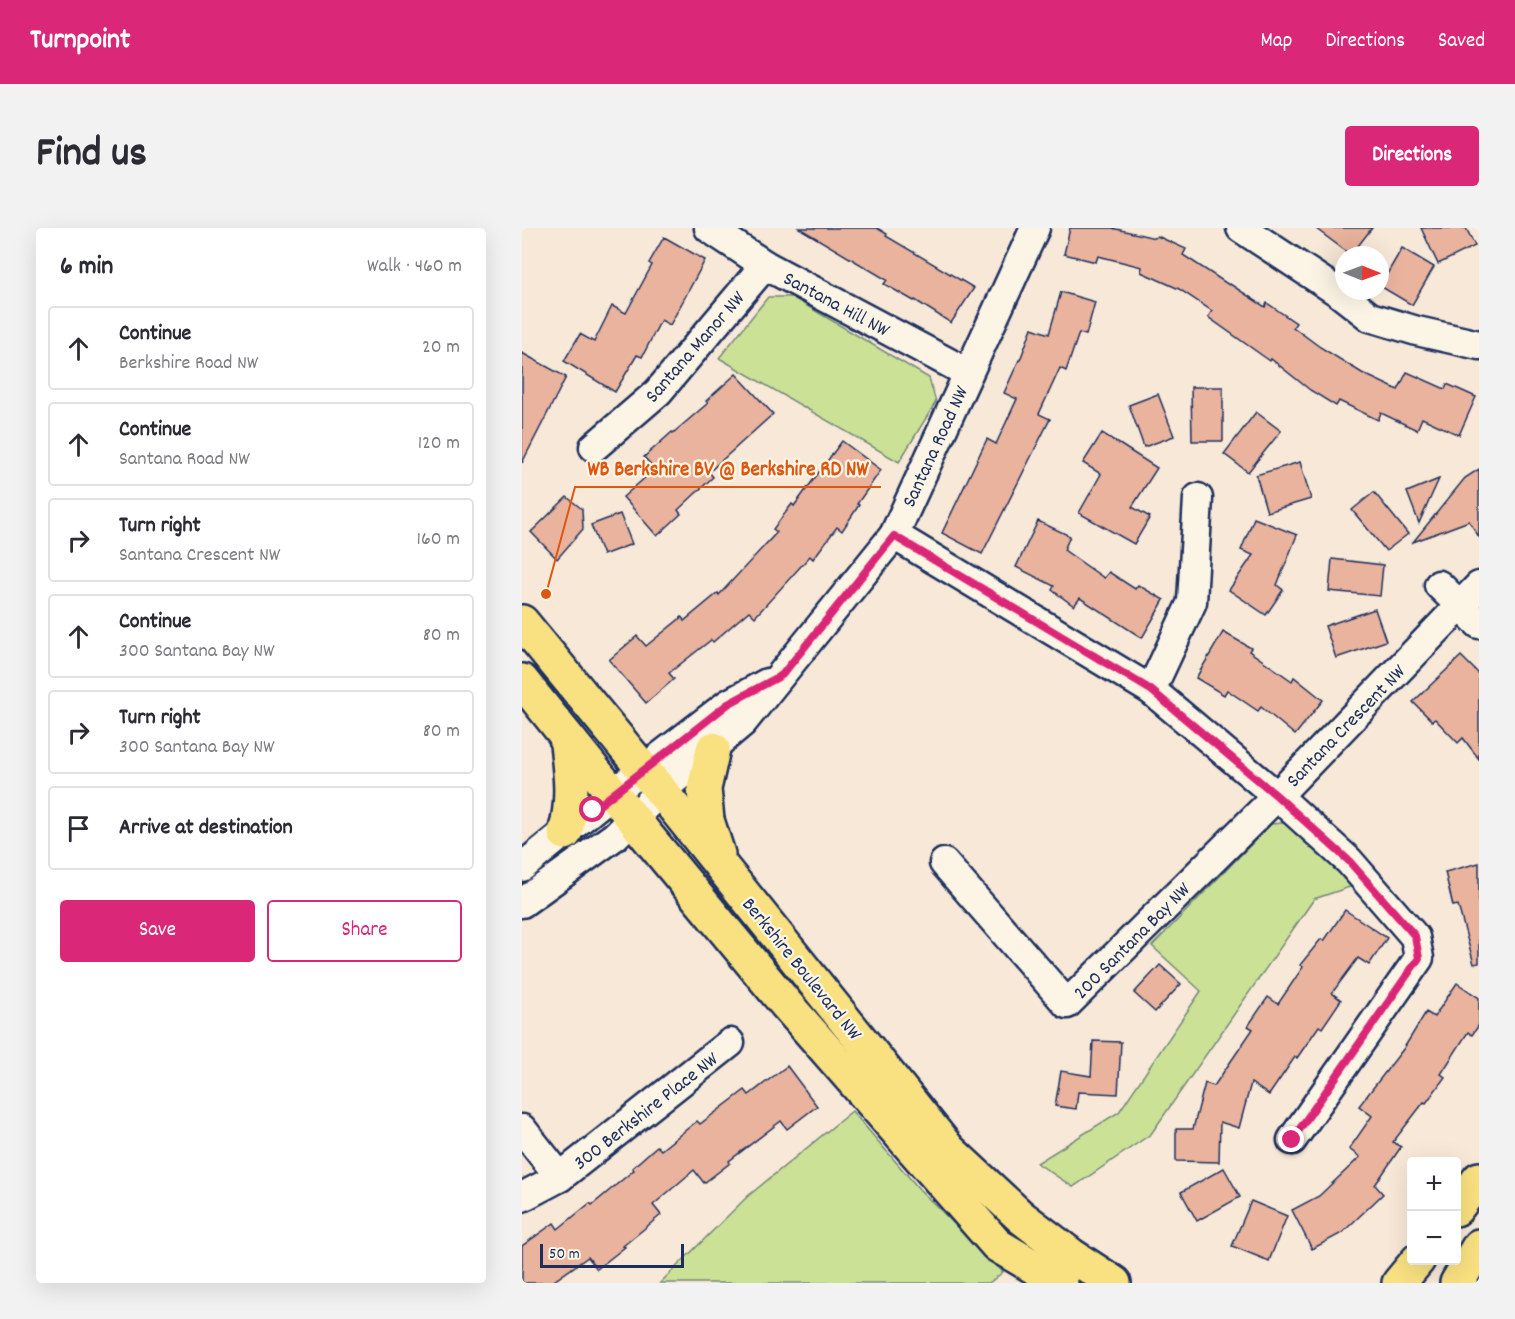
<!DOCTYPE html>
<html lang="en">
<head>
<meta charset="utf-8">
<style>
  :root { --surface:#fff; --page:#f2f2f3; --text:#2b2b33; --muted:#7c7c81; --line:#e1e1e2; --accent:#db2777 }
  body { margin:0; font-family:Dekko,sans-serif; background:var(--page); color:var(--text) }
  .controls { position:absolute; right:18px; bottom:18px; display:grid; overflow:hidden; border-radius:6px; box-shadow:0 6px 24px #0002 }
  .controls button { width:54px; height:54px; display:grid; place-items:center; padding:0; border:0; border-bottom:2px solid var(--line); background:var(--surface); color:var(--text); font:30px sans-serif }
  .compass { position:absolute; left:813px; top:18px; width:54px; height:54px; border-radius:50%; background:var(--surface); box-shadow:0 6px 24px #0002; rotate:91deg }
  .scale { position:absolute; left:18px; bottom:15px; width:144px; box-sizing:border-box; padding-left:6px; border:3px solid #1b2f5e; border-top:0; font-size:16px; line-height:21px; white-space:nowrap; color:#1b2f5e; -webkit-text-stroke:4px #fcf5e5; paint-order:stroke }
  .stop { position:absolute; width:18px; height:18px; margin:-14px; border:4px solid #db2777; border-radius:50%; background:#fff }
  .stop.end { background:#db2777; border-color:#fff; box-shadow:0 2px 6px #0008 }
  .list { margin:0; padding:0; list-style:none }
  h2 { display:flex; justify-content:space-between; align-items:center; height:78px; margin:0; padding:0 24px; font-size:26px }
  h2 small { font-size:20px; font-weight:400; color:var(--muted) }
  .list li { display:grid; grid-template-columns:39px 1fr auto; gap:18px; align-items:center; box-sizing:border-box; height:84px; margin:0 12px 12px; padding:0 12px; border:2px solid var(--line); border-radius:6px }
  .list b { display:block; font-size:22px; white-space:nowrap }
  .list p { margin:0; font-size:20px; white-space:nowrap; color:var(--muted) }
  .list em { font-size:20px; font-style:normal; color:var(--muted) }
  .actions { display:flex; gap:12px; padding:18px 24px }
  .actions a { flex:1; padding:14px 0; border:2px solid var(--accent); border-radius:6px; text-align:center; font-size:21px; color:var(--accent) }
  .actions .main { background:var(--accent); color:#fff }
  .icon { flex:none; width:33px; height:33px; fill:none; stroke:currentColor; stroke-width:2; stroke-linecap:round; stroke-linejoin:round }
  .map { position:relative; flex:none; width:957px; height:1055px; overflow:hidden; border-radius:6px }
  header { display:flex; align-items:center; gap:36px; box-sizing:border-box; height:84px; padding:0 30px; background:var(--accent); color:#fff }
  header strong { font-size:28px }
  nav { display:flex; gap:33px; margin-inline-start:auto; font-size:21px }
  .intro { display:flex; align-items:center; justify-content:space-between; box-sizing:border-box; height:144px; padding:0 36px }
  h1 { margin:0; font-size:42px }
  .button { padding:15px 27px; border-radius:6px; background:var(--accent); color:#fff; font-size:21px; font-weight:700 }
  main { display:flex; gap:36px; padding:0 36px }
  aside { flex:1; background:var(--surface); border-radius:6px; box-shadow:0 6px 24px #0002 }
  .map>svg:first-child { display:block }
  .green { fill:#cbe196; stroke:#73887a; stroke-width:1.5 }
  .building { fill:#e9b39d; stroke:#1b2f5e; stroke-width:1.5 }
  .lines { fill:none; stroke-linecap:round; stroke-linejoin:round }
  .minor-casing { stroke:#1b2f5e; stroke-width:33 }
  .major-casing { stroke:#1b2f5e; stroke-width:38 }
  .minor { stroke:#fcf5e5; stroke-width:28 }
  .major { stroke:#f9e181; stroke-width:33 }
  .route { stroke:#db2777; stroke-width:8 }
  .labels { text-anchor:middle; stroke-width:4.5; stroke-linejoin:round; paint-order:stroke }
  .street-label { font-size:20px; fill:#1b2f5e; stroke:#fcf5e5 }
  .leader { fill:none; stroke:#de5710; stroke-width:2 }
  .callout-dot { fill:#de5710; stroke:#fcf5e5; stroke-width:2 }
  .callout-label { font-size:21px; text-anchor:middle; font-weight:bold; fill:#de5710; stroke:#fcf5e5; stroke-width:4.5; stroke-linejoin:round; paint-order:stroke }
</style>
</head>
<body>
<header>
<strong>Turnpoint</strong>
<nav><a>Map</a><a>Directions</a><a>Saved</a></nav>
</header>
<div class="intro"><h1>Find us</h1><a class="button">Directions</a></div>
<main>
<aside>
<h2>6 min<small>Walk · 460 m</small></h2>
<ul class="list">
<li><svg class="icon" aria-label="ahead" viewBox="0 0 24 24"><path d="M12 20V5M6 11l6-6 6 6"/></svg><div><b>Continue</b><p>Berkshire Road NW</p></div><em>20 m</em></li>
<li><svg class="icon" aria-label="ahead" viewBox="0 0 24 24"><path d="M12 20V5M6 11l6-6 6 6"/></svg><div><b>Continue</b><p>Santana Road NW</p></div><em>120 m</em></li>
<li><svg class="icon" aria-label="right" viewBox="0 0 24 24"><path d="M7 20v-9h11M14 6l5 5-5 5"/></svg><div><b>Turn right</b><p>Santana Crescent NW</p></div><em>160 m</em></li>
<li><svg class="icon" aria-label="ahead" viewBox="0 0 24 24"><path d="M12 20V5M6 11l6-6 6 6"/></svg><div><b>Continue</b><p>300 Santana Bay NW</p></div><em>80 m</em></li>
<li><svg class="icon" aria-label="right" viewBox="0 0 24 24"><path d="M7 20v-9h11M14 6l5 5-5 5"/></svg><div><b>Turn right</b><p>300 Santana Bay NW</p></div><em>80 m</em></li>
<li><svg class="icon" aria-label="arrive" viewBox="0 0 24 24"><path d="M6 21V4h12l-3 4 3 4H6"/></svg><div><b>Arrive at destination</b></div></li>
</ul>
<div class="actions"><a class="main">Save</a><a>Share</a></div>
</aside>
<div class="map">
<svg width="957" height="1055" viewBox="0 0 957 1055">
  <rect width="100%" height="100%" fill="#f8e8d7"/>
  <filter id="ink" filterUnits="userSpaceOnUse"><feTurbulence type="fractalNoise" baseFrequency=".0167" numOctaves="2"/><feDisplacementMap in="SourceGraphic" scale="12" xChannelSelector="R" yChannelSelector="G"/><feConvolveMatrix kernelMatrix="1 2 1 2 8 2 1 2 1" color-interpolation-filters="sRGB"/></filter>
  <g filter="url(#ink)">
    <!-- green -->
    <g class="green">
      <path d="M246 69H270L407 150 414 174 377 234 197 130Z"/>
      <path d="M772 594 831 658 792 671 629 906 551 959 515 935 597 884 679 763 630 718 749 596Z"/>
      <path d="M330 883 398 962 481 1044 467 1055H138L226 968Z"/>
    </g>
    <!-- building -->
    <g class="building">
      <path d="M277 0H355L365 6 364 8 452 60 429 95 393 72 392 73 362 56 365 52Z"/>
      <path d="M548 0H590L633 10 635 8 664 21 661 27 707 57 708 56 743 79 745 75 774 95 771 99 798 119 840 145 876 162 885 144 923 161 925 156 954 169 937 207 900 190 895 202 859 185 856 192 817 173 814 178 788 162 749 131 748 133 686 89 690 83 657 61 619 44 620 39 576 28 574 34 542 26Z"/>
      <path d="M793 0H850L829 27Z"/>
      <path d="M899 0H944L953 18 916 36Z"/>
      <path d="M142 9 183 32 148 97 139 92 120 129 115 127 93 164 42 133 58 106 72 114 90 78 104 85 130 37 127 35Z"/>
      <path d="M880 20 912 39 890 77 858 58Z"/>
      <path d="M539 64 573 74 564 107 557 105 544 143 538 140 517 186 528 191 460 326 420 305 465 211 474 216 495 171 482 165 497 132H498L510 100 527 106Z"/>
      <path d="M0 125 44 149 0 235Z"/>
      <path d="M214 146 251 186 187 244 191 249 156 282 159 286 135 308 101 269 133 241 122 229 150 204 151 205 186 175 184 173Z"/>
      <path d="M669 159H701V213H670Z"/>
      <path d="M636 166 652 208 622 219 607 177Z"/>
      <path d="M734 184 759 203 726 244 702 226Z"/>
      <path d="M580 205 635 240 610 279 628 289 612 316 557 285 579 246 561 235Z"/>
      <path d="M320 213 359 242 335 276 337 277 320 303 315 299 291 331 288 328 233 389 227 383 191 414 189 412 147 445 152 451 124 475 87 432 115 408 124 418 160 389 162 393 196 365 197 367 255 304 251 301 270 276 272 278Z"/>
      <path d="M778 234 789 271 745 284 734 247Z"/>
      <path d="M957 241V309L947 293 891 314 943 250Z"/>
      <path d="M917 251 897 295 885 264Z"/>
      <path d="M852 264 886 306 864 323 830 282Z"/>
      <path d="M45 269 60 281 61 301 35 331 9 304Z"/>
      <path d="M98 286 110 316 81 327 69 297Z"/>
      <path d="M732 290 775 307 755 357 761 362 744 387 707 362 731 327 719 322Z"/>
      <path d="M516 293 548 308 542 322 582 350 587 344 613 361 616 357 642 372 620 410 558 370 552 378 530 362 532 358 494 339Z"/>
      <path d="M810 331 861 337 858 368 807 363Z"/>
      <path d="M853 381 864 413 814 430 803 398Z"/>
      <path d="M701 404 729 420 727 423 770 453 772 449 801 472 773 507 739 479 736 483 705 462 702 467 674 450Z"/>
      <path d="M939 428 957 446V531L941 510 936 515 913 491 910 493 891 474Z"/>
      <path d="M957 635V735L952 736 936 677 931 678 923 644Z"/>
      <path d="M823 682 865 710 847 737 836 730 810 765 819 772 800 800 797 798 775 830 773 829 747 867 729 855 717 900 698 894 697 934 654 933V901H671L683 855 692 858 731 801 726 798 746 769 756 776 781 739 778 737 799 711 802 713Z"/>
      <path d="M638 737 659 756 633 784 612 765Z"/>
      <path d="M935 755 957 770V797L950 807 946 804 919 846 923 849 904 875 902 874 871 914 879 919 853 957 861 966 820 1005 790 1021 770 982 797 968 838 929 827 921 850 888 837 878 882 820 904 784 912 789Z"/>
      <path d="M571 813 599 814 596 866 556 864 554 881 533 878 539 843 569 848Z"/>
      <path d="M265 838 295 878 265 901 259 893 207 933 208 935 182 955 172 942 131 977 139 987 101 1018 103 1019 75 1041 66 1029 29 1055H0V1018L32 995 36 1001 68 975 70 977 112 942 110 940 135 918 139 922 175 893 178 896 223 862 227 867Z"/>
      <path d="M702 940 718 969 675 993 659 964Z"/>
      <path d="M729 973 765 988 747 1033 710 1018Z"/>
    </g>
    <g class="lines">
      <defs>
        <g id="minor">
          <path d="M187 0 243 37 446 145"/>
          <path d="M719 0 816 64 848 89 895 103 957 117"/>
          <path d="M72 219 136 164 243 37"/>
          <path d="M372 307 629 462 755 568 957 358"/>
          <path d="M917 357 957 396"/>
          <path d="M629 462 670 374 676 270"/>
          <path d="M422 635 545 776 755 568 827 633 893 709 897 730 770 912"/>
          <path d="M0 639 91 565 206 476 245 455"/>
          <path d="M0 675 93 608 139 563 221 494 372 307 513 0"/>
          <path d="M0 901 38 949"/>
          <path d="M0 969 38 949 208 815"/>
        </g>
        <g id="major">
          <path d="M0 394 139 563 427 922 499 989 549 1027 592 1055"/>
          <path d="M0 453 125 608 264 776 475 1017 539 1055"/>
          <path d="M191 521 182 561 185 592 196 626"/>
          <path d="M43 605C53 572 48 541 44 508"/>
          <path d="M934 981 957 951"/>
          <path d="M877 1055 896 1032"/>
          <path d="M935 1055 957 1018"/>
        </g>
      </defs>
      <!-- minor casing -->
      <use href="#minor" class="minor-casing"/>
      <!-- major casing -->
      <use href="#major" class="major-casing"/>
      <!-- minor -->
      <use href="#minor" class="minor"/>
      <!-- major -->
      <use href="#major" class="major"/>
    </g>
  </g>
  <g class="lines" filter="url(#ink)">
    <!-- route -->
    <path class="route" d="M71 582 206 476 260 447 372 308 629 462 755 568 827 633 893 708 897 730 770 912"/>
  </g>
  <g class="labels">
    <!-- street labels -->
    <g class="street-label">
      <text transform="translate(315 75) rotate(28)" y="7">Santana Hill NW</text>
      <text transform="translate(172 118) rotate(-49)" y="7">Santana Manor NW</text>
      <text transform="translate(412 218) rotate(-65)" y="7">Santana Road NW</text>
      <text transform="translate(823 497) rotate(-46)" y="7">Santana Crescent NW</text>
      <text transform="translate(609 712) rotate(-45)" y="7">200 Santana Bay NW</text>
      <text transform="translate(281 740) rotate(51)" y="7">Berkshire Boulevard NW</text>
      <text transform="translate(123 882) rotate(-38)" y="7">300 Berkshire Place NW</text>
    </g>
  </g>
  <!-- callouts -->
  <path class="leader" d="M24 366L53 259H359"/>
  <circle class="callout-dot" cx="24" cy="366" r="6"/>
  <g class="callout-label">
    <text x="206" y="247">WB Berkshire BV @ Berkshire RD NW</text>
  </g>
</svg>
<div class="controls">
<button>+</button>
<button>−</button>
</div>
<svg class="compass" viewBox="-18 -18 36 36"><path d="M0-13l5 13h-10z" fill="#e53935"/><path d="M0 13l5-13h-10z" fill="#7c7c81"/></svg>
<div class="scale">50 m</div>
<div class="stop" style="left:71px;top:582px"></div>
<div class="stop end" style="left:770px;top:912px"></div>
</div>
</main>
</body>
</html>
